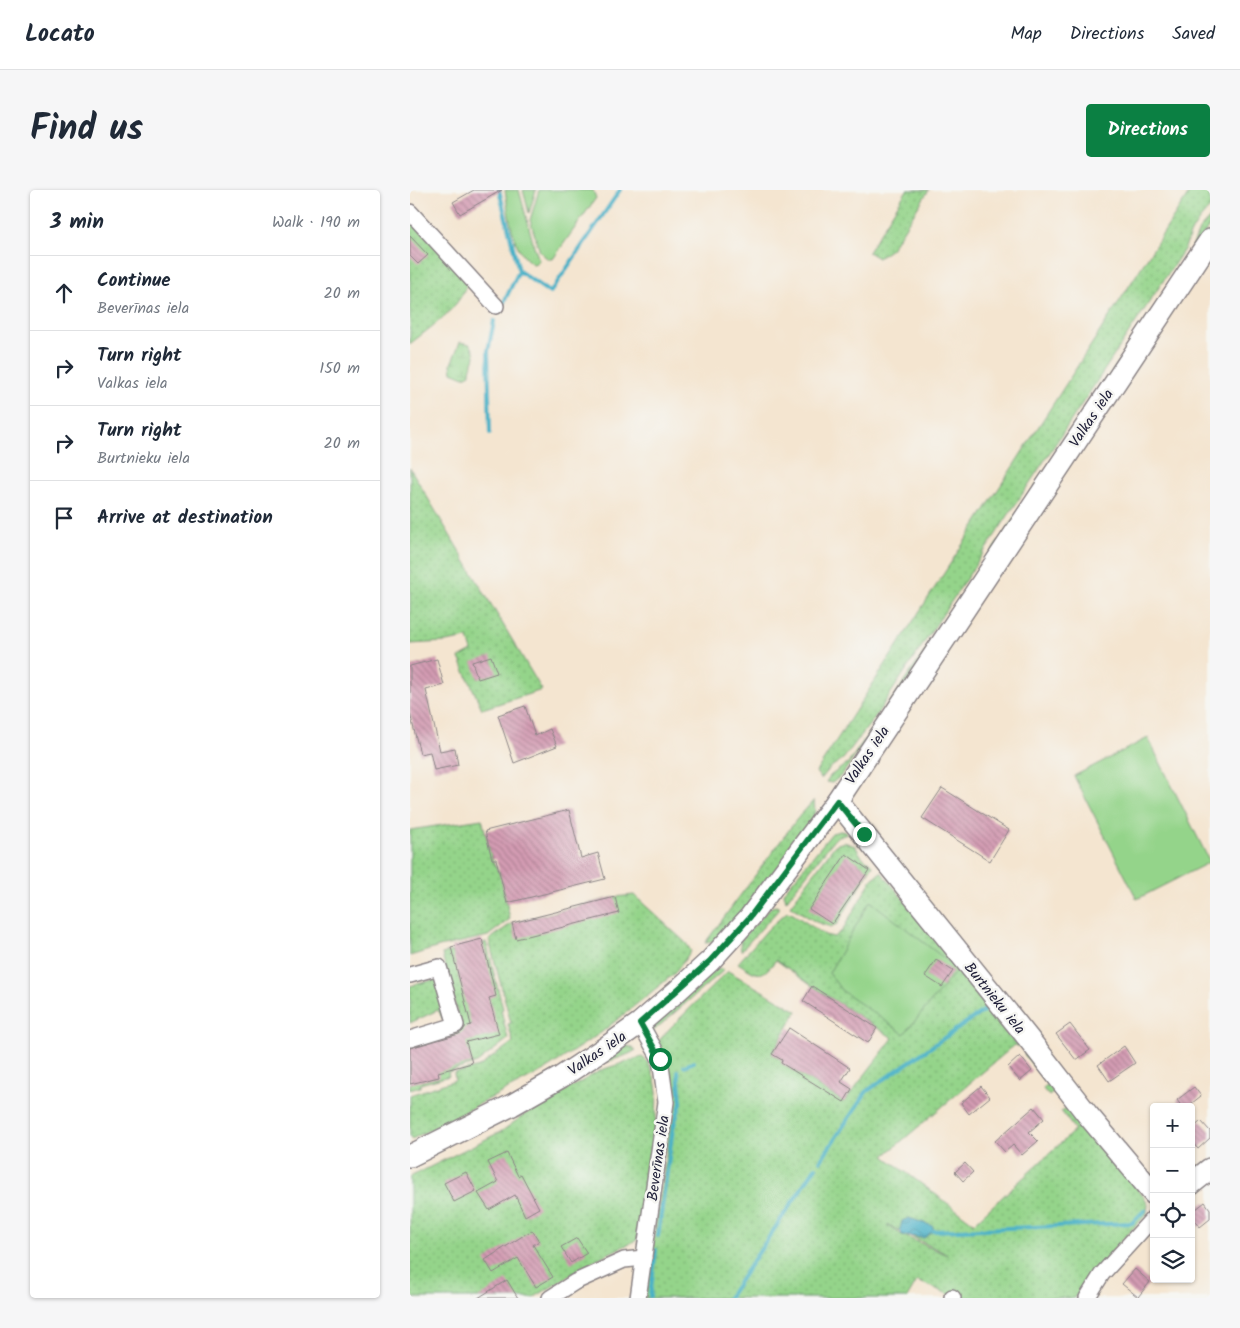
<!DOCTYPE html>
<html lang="en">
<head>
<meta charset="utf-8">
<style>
  :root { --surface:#fff; --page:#f6f6f7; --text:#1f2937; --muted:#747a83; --line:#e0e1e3; --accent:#0b8043 }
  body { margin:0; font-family:Kalam,sans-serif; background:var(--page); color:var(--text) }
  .controls { position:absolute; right:15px; bottom:15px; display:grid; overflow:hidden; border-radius:5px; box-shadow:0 1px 4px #0004 }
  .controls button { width:45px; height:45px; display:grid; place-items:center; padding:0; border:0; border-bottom:1px solid var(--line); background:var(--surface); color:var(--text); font:25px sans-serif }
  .stop { position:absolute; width:15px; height:15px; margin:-11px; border:4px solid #0b8043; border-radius:50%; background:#fff }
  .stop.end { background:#0b8043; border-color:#fff; box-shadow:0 1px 5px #0008 }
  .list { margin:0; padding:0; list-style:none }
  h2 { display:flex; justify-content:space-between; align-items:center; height:65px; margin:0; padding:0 20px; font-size:21px }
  h2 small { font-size:16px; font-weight:400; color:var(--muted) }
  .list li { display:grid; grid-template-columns:32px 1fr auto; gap:15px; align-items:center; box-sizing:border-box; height:75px; padding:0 20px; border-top:1px solid var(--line) }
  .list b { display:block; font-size:19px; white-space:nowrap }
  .list p { margin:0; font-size:16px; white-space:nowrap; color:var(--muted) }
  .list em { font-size:16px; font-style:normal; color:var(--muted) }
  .icon { flex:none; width:28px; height:28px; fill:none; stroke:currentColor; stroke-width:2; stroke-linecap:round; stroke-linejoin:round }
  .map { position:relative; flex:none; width:800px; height:1108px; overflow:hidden; border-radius:5px }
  header { display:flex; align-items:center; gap:30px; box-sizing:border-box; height:70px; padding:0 25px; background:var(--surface); border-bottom:1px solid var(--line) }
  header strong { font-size:24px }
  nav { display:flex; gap:28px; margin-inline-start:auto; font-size:18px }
  .intro { display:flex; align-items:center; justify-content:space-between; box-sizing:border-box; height:120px; padding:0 30px }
  h1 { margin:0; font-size:35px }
  .button { padding:12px 22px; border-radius:5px; background:var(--accent); color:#fff; font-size:18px; font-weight:700 }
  main { display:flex; gap:30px; padding:0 30px }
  aside { flex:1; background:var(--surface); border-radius:5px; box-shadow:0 1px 4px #0004 }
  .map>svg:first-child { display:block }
  .grass { fill:url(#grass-dots); stroke:#5b7b62; fill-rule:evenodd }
  .wetland { fill:url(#wetland-marsh); stroke:#5b7b62 }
  .green { fill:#94d48a; stroke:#5b7b62 }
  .water { fill:url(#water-waves); stroke:#356a81 }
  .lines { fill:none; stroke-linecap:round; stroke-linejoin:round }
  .stream { stroke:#48b1c7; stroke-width:4 }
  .building { fill:url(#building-back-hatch) }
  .street-casing { stroke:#8b8486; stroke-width:18 }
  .secondary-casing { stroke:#8b8486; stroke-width:24 }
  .street { stroke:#fff; stroke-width:15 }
  .secondary { stroke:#fff; stroke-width:21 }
  .route { stroke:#0b8043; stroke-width:6 }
  .labels { text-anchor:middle; stroke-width:5; stroke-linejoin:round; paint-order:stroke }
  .street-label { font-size:15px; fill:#22223b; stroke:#f6f6f2 }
</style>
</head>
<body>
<header>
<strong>Locato</strong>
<nav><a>Map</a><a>Directions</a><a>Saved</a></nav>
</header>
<div class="intro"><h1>Find us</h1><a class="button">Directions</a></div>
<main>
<aside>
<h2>3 min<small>Walk · 190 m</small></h2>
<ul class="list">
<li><svg class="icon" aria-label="ahead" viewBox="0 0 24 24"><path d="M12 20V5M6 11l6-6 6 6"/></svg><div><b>Continue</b><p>Beverīnas iela</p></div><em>20 m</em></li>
<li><svg class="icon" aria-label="right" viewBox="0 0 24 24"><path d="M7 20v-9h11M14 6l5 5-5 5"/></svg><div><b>Turn right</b><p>Valkas iela</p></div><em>150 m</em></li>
<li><svg class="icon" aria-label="right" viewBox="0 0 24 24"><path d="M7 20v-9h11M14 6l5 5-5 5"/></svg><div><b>Turn right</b><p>Burtnieku iela</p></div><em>20 m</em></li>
<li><svg class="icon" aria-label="arrive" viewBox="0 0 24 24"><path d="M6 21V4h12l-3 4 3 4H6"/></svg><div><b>Arrive at destination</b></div></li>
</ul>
</aside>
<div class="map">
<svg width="800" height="1108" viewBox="0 0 800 1108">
  <defs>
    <pattern id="grass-dots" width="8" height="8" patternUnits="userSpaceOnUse" patternTransform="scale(1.25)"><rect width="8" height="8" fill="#94d48a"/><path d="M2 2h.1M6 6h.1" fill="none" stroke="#7fb678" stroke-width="1.8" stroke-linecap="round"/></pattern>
    <pattern id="wetland-marsh" width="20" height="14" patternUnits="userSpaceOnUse" patternTransform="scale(1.25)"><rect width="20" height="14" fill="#94d48a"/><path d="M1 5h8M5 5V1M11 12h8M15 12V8" fill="none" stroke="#7fb678"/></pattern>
    <pattern id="water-waves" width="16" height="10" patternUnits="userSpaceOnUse" patternTransform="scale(1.25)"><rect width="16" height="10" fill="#48b1c7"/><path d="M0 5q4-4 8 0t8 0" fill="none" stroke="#3c90a3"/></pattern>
    <pattern id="building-back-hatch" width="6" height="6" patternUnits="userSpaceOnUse" patternTransform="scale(1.25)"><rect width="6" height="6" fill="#d39bb2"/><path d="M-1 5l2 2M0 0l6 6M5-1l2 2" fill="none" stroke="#ab7e92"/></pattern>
  </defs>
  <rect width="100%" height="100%" fill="#f6f6f2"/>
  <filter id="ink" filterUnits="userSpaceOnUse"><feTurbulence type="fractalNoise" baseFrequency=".02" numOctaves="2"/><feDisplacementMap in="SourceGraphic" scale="10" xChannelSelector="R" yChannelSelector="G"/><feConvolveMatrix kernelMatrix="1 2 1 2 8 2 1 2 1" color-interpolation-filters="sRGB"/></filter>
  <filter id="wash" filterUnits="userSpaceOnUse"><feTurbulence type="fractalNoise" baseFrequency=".0096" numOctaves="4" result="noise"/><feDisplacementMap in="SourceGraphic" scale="20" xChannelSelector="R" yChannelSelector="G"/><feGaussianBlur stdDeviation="1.12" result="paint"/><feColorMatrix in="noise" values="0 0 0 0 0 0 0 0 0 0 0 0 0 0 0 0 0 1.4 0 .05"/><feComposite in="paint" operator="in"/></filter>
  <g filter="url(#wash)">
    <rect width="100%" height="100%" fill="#f4e5d0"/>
    <!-- grass -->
    <g class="grass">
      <path d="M497 0H519L481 59 468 68 458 62Z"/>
      <path d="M781 0H800V18C788 30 780 41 775 58L463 530 433 569 421 577 411 589 406 582Z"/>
      <path d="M0 28 57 91C53 117 19 138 0 154Z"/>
      <path d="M800 28V35L528 447 432 585 422 593 416 592 420 586 439 572 526 445 778 68 789 40Z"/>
      <path d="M0 278 132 500 72 519 49 468 62 461 58 448 36 452 0 454Z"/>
      <path d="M404 610 405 622 400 634 350 704 304 752 295 753 387 629Z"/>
      <path d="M72 629 82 669 91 687 100 729 78 746 29 757 0 766V640Z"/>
      <path d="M430 641 437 642 435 645 428 646 423 651 376 711 374 703 376 699 422 643Z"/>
      <path d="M434 652 445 656 452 667 463 675 427 734 421 737 406 732 380 716 425 655Z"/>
      <path d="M471 682 612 853 608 857 606 854 474 966 564 1033 665 940 651 921 661 916 734 1007 738 1014 737 1024 709 1053 664 1108H548L507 1091 497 1108H235L262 922 263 891 253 863 246 854 261 837 318 781 387 821 362 864 372 870 371 873 434 912 483 848 402 796 366 770C351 790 347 785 328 773L359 738 377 722 383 724 415 745 424 747 432 741 462 689ZM477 1035 537 1064V1065L492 1045Z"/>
      <path d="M224 705 276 753 281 761 265 783 192 842 135 880 2 949 0 947V905L45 890 44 883 69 877 103 852 98 834 101 833 79 750 102 733 205 707Z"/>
      <path d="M366 716 370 718 331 761 330 751 361 717Z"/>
      <path d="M76 752 93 819 91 820 98 849 67 873 38 882 39 886 10 894V897L0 900V858L51 838 32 764Z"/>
      <path d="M309 778 314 780 242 842 244 834 302 780Z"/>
      <path d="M27 789C30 800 41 820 33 829L28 820 0 833V796Z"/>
      <path d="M218 856 226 860C214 868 199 870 186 876L211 857Z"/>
      <path d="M614 864H618L647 899 639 906 633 899 637 894Z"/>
      <path d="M232 867 238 872 245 889 247 902 245 950 227 1050 189 1068 123 1108H0V987L92 941 114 925 191 880Z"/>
    </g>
    <!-- wetland -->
    <path class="wetland" d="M50 152 60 154C71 171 60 169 60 184L54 187 42 182 41 174Z"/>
    <!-- green -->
    <g class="green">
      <path d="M95 0H109L124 56 129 70 127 73 123 74C101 62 99 23 95 0Z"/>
      <path d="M113 0H126L119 23Z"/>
      <path d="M129 0H183L186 8 143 69H138L130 62 120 30Z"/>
      <path d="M738 548 800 672 727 709 664 586Z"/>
      <path d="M460 711 548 779 494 844 431 800 419 783Z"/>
    </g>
    <!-- water -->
    <path class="water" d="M499 1028 523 1036V1041L514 1048 492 1045 490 1039 492 1031Z"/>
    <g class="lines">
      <!-- stream -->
      <g class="stream">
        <path d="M89 0 109 81 94 112"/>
        <path d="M109 81 140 103 210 0"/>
        <path d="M80 243 78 161 84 131"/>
        <path d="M274 876 284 872"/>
        <path d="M410 971 457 901 579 817"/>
        <path d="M523 1041 722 1033 735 1020"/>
        <path d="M248 1046 263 938 271 913 268 881"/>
        <path d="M240 1106 246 1060"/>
        <path d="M318 1108 406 977"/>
      </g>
    </g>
    <g id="blocks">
      <!-- building -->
      <g class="building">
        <path d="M64 0H92L50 24 43 12Z"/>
        <path d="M0 46 18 65 8 74 0 66Z"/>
        <path d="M81 466 87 483 68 489 62 472Z"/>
        <path d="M27 469 34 495 16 500 30 561 45 558 48 575 24 580 20 562 10 564 0 523V476Z"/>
        <path d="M115 516 125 546 140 539 147 556 104 573 88 525Z"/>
        <path d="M532 598 599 640 580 671 512 628Z"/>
        <path d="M159 620 171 668 188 663 195 689 97 713 86 669H82L75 641Z"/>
        <path d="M436 664 459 680 422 734 399 719Z"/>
        <path d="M205 707 209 723 106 749 102 733Z"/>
        <path d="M72 749 86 806 79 808 89 844 56 852 62 873 28 882 29 887 0 894V858L49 844 53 841 55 837 61 835 41 757Z"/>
        <path d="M526 770 543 781 532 797 515 786Z"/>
        <path d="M402 796 467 838 458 853 393 811Z"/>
        <path d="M660 834 680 860 666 870 646 844Z"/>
        <path d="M379 838 440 878 431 892 442 899 434 912 371 873 372 870 362 864Z"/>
        <path d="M714 856 725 873 699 891 688 875Z"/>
        <path d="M610 866 622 881 610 891 598 877Z"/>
        <path d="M571 896 580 907 559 924 551 913Z"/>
        <path d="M784 897 791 906 777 917H772L767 910Z"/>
        <path d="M624 917 634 929 619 942 628 951 612 965 603 955 595 962 585 951Z"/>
        <path d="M791 931 800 941V948L788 959 781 951V940Z"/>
        <path d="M97 963 108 986 111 984 129 1018 115 1026 105 1005 79 1020 68 1003 88 992 78 972Z"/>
        <path d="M555 973 563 982 553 991 545 982Z"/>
        <path d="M56 982 66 1001 44 1012 34 993Z"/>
        <path d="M795 1012 800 1019V1029L790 1037 781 1025V1023Z"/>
        <path d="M122 1040 129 1051 123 1055 143 1087 126 1097 108 1068 83 1083 75 1070Z"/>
        <path d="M167 1048 177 1063 161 1073 151 1057Z"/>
        <path d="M725 1079 740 1092 728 1107 712 1094Z"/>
        <path d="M97 1090 108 1108H68Z"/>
      </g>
    </g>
  </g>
  <g filter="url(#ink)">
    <use href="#blocks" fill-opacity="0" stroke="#8b8486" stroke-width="1"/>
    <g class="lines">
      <defs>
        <g id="street">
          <path d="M0 22 86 116"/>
          <path d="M0 785 29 777 46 835 0 849"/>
          <path d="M542 1107 543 1108"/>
          <path d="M140 1108 165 1092 214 1070 234 1068"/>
          <path d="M228 1108 256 912 250 869 230 833"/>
          <path d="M677 1108 692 1084 744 1027"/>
        </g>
        <g id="secondary">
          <path d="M427 611 618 848 677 924 744 1004"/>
          <path d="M0 966 102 915 151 887 195 858 230 833 266 802 300 771 340 727 427 611 800 50"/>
          <path d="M781 994 800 979"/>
        </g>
      </defs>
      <!-- street casing -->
      <use href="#street" class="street-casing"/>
      <!-- secondary casing -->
      <use href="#secondary" class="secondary-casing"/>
      <!-- street -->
      <use href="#street" class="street"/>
      <!-- secondary -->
      <use href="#secondary" class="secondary"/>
    </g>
  </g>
  <g class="lines" filter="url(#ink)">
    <!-- route -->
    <path class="route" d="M250 869 230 833 300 771 340 727 427 611 454 644"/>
  </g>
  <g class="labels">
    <!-- street labels -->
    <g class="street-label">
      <text transform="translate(681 228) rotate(-56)" y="5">Valkas iela</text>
      <text transform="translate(457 565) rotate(-56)" y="5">Valkas iela</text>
      <text transform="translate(585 808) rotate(51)" y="5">Burtnieku iela</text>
      <text transform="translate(187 863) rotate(-34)" y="5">Valkas iela</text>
      <text transform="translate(248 968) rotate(-82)" y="5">Beverīnas iela</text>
    </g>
  </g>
</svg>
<div class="controls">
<button>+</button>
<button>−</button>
<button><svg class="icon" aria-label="locate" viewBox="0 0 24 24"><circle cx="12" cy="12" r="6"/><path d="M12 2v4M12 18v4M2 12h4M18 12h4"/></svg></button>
<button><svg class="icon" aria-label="layers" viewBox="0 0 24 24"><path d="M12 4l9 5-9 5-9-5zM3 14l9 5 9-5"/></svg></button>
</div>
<div class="stop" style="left:250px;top:869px"></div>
<div class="stop end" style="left:454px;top:644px"></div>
</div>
</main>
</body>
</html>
